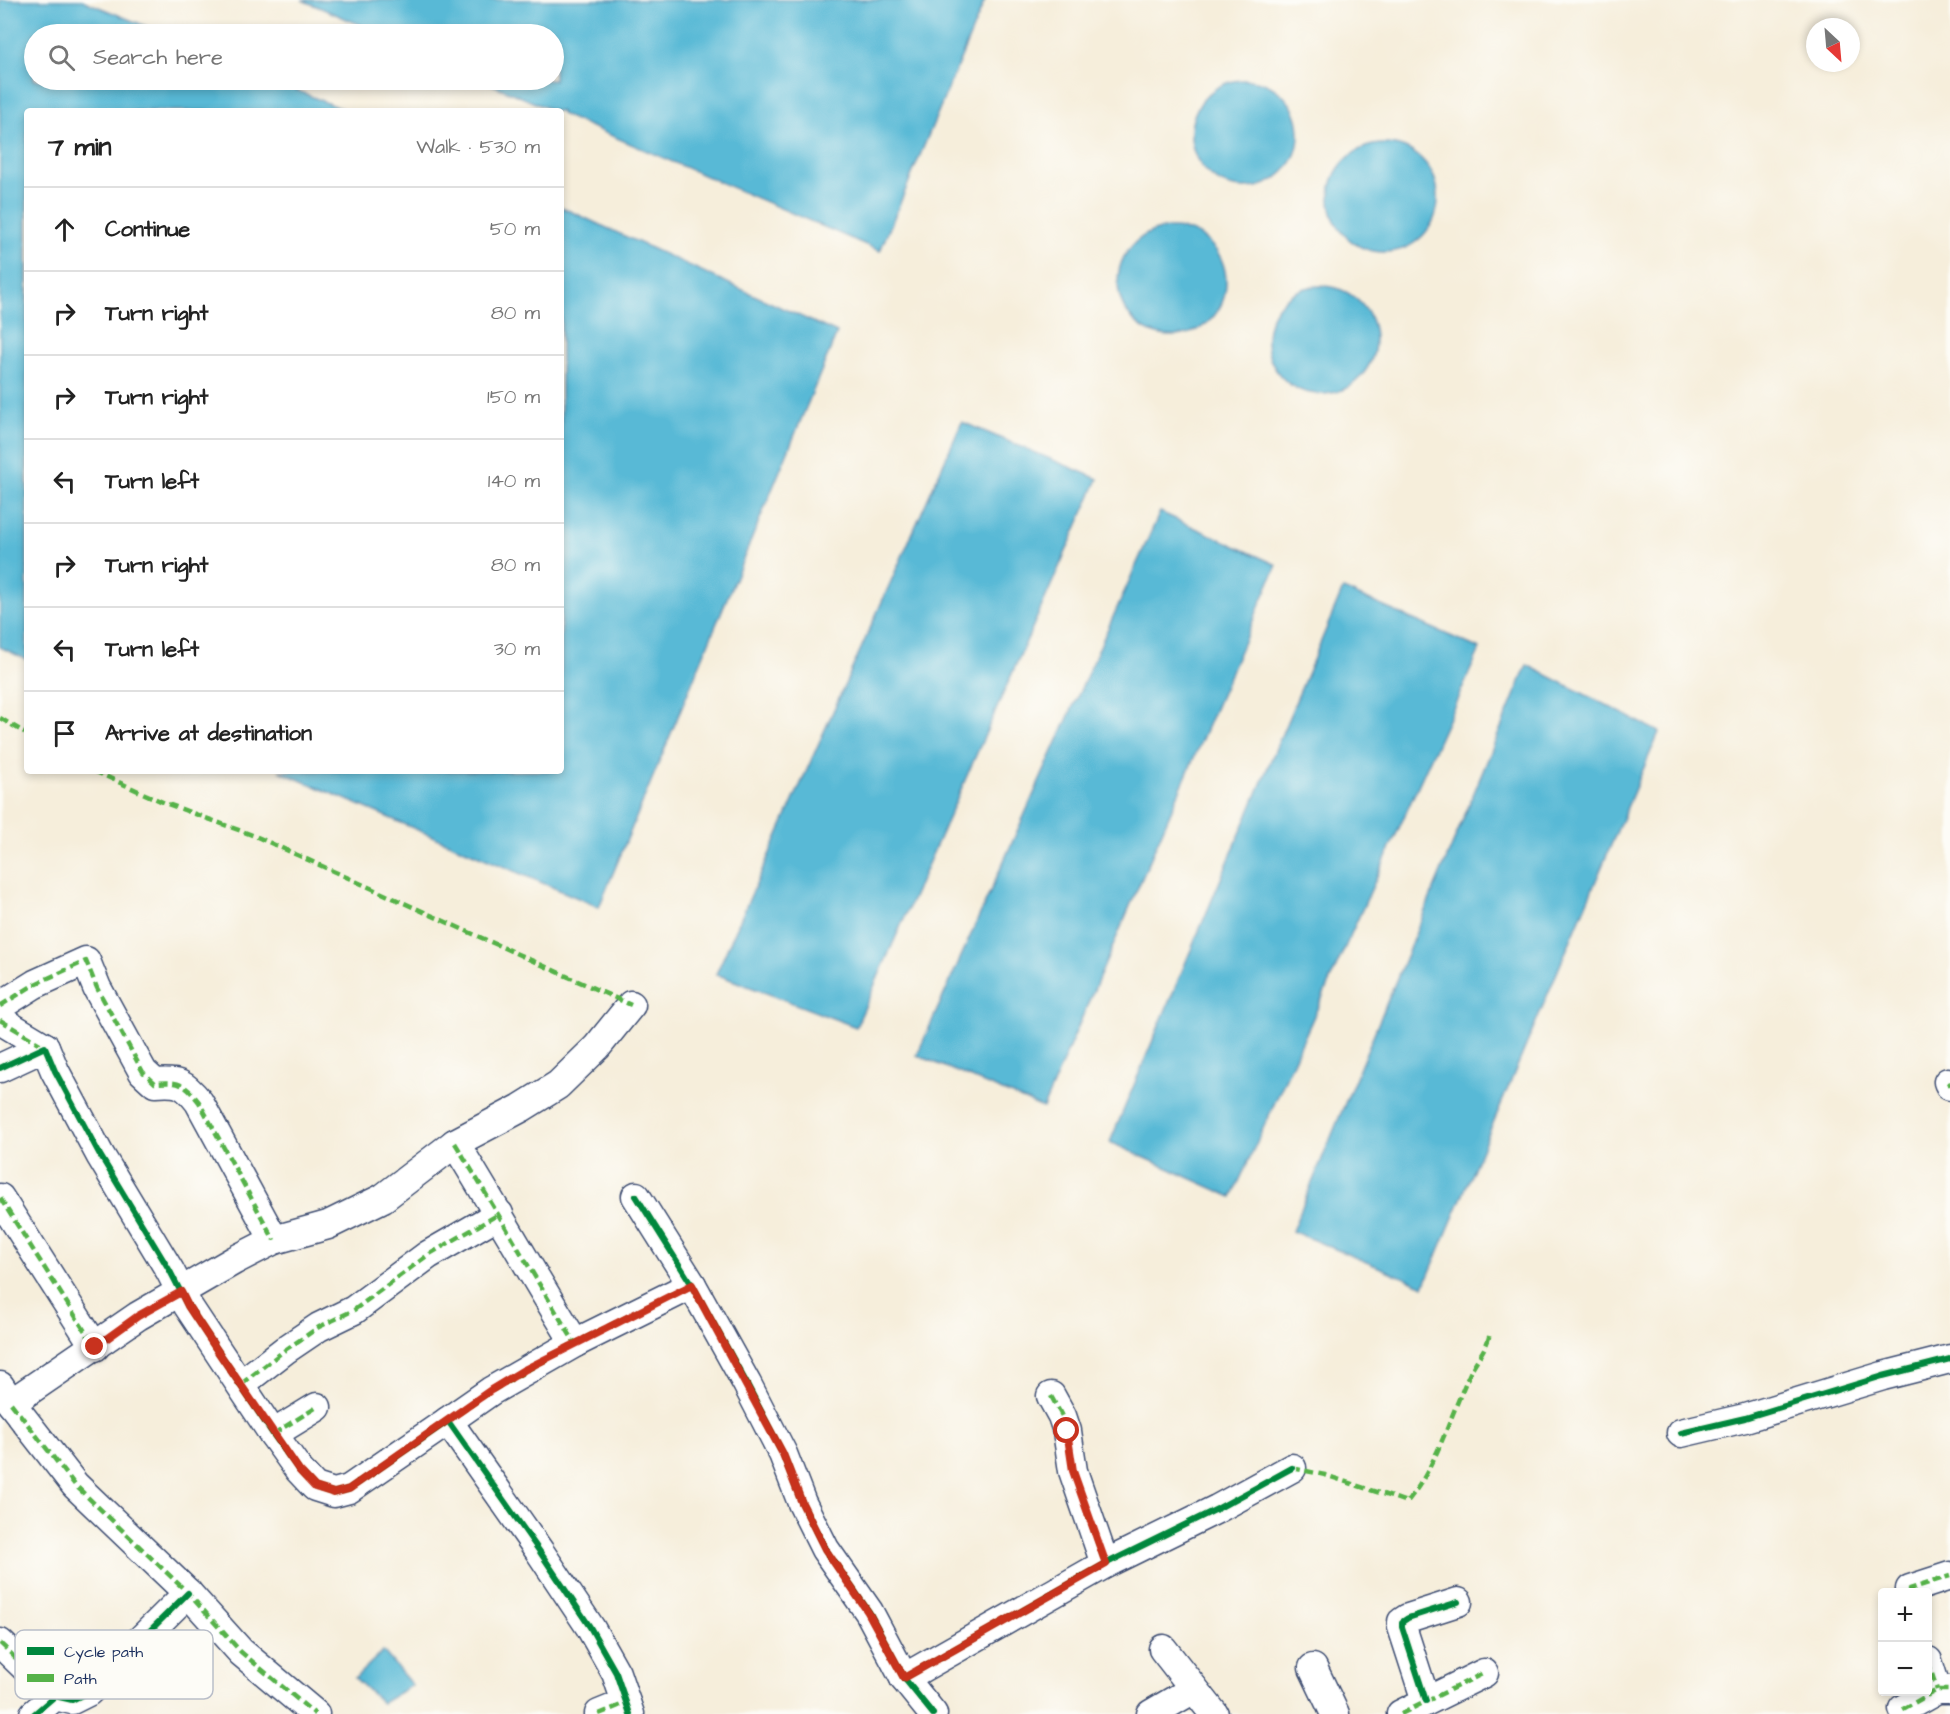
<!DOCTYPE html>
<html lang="en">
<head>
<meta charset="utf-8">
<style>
  :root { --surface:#fff; --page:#f2f2f2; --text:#222; --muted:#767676; --line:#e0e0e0 }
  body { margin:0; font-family:"Architects Daughter",sans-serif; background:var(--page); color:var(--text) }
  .controls { position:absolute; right:18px; bottom:18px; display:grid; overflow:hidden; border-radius:6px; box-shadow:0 3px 9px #0003 }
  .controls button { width:54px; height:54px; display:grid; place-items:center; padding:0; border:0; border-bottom:2px solid var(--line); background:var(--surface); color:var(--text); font:30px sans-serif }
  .compass { position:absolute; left:1806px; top:18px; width:54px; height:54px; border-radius:50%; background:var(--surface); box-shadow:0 3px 9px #0003; rotate:154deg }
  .stop { position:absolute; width:18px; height:18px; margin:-14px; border:4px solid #c8321e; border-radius:50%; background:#fff }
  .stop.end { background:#c8321e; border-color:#fff; box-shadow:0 2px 6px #0008 }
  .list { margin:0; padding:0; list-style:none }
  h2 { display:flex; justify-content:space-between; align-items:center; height:78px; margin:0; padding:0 24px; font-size:26px }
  h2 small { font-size:20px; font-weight:400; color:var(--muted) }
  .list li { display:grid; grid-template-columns:39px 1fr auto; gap:18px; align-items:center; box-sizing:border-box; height:84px; padding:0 24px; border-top:2px solid var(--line) }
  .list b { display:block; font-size:22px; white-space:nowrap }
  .list em { font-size:20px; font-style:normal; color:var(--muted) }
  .icon { flex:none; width:33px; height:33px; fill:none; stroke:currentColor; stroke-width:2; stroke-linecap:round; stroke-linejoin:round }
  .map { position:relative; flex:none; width:1950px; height:1714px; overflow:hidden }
  .search { position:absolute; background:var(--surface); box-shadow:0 3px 9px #0003; left:24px; top:24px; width:540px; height:66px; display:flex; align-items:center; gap:15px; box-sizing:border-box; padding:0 21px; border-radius:33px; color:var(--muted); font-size:22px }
  .panel { position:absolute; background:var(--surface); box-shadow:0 3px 9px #0003; left:24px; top:108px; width:540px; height:666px; border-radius:6px }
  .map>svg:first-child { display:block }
  .water { fill:#58b9d6; stroke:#3a749a; stroke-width:1.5 }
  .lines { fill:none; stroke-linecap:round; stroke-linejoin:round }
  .minor-casing { stroke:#3c4c71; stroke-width:31 }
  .minor { stroke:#fff; stroke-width:28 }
  .quiet { stroke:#55b248; stroke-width:4.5; stroke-dasharray:9 4.5; stroke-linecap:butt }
  .cycleway-casing { stroke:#fdfcf7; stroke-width:10 }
  .cycleway { stroke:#00873e; stroke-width:6 }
  .route { stroke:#c8321e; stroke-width:8 }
  .key { fill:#fdfcf7; stroke:#b9bec9; stroke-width:1.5 }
  .key-label { font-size:16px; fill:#1b2f5e }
</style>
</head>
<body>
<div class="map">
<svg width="1950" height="1714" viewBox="0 0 1950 1714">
  <rect width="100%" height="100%" fill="#fdfcf7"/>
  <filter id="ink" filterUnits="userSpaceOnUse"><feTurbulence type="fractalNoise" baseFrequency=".0167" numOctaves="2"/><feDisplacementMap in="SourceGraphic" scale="12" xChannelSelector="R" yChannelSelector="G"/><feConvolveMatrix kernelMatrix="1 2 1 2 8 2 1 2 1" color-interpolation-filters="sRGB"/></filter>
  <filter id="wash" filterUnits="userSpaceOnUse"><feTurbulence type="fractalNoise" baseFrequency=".008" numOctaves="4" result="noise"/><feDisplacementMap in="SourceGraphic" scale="24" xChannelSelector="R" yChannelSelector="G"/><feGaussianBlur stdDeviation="1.35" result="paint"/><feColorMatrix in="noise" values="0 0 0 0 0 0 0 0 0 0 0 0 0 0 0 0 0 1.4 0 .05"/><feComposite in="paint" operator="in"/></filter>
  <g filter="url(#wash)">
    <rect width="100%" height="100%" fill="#f6eedb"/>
    <!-- water -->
    <g class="water">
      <path d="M0 0H82L165 34H34V80H272L347 111H27V660L0 647Z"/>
      <path d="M302 0H985L880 251 561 114V111H554L481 80H554V34H382Z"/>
      <circle cx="1245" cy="134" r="54"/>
      <circle cx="1384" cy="198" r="54"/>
      <path d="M561 207 837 333 599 907 279 771H561Z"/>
      <circle cx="1172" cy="282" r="54"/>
      <circle cx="1321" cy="340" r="54"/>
      <path d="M962 422 1098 479 856 1027 716 974Z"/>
      <path d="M1160 512 1277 565 1043 1108 917 1055Z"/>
      <path d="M1343 589 1480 649 1232 1197 1110 1142Z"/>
      <path d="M1527 665 1659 732 1424 1286 1292 1231Z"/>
      <path d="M383 1651 412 1685 382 1703 355 1678Z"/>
    </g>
  </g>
  <g filter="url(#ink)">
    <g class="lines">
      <defs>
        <g id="minor">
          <path d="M0 1006 35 984 86 961 97 988 143 1072 155 1083C179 1081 184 1083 199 1102L274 1240"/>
          <path d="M0 1020 45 1047"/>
          <path d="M0 1068 45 1047 55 1071 100 1155 170 1271 188 1306 273 1434 299 1470 315 1487 334 1493 349 1489 448 1421 540 1552 590 1627 616 1673 630 1714"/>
          <path d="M1948 1082 1950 1086"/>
          <path d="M455 1143C496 1209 534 1277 575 1343L692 1285"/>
          <path d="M636 1196 692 1285 747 1384 783 1454 802 1503 825 1549 869 1612 904 1678 933 1714"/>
          <path d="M0 1198 95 1347"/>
          <path d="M241 1384 285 1350 319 1327 354 1310 428 1255 499 1214"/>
          <path d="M0 1386 11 1403 138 1316 235 1260 274 1240 328 1225 383 1198 455 1143 521 1108 558 1085 597 1047 631 1005"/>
          <path d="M1051 1396 1062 1416 1067 1431 1073 1471 1105 1564"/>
          <path d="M11 1403 75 1485 188 1593 241 1652 315 1714"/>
          <path d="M448 1421 491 1391 575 1343"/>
          <path d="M1681 1433 1745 1418 1883 1376 1950 1359"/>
          <path d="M273 1434 317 1407"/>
          <path d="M1911 1592 1910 1589 1950 1576"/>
          <path d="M0 1643 55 1696"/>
          <path d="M1163 1649 1214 1714"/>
          <path d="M1928 1661 1937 1690"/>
          <path d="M1313 1668 1335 1714"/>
          <path d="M904 1678 1105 1564 1217 1509 1292 1468"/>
          <path d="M1426 1701 1402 1627V1622L1408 1618 1458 1602"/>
          <path d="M1903 1709 1937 1690H1950"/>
          <path d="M34 1714 55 1696 72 1700 88 1692 188 1593"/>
          <path d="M599 1714 626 1703"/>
          <path d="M1151 1714 1194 1689"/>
          <path d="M1401 1714 1484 1673"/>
        </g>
      </defs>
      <!-- minor casing -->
      <use href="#minor" class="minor-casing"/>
      <!-- minor -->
      <use href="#minor" class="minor"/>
      <!-- quiet -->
      <g class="quiet">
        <path d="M0 718 27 734"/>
        <path d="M94 771 165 803 255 836 631 1005"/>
        <path d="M0 1006 35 984 86 961 97 988 143 1072 155 1083C179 1081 184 1083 199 1102L274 1240"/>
        <path d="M0 1020 45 1047"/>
        <path d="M1948 1082 1950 1086"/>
        <path d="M455 1143C496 1209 534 1277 575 1343L692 1285"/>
        <path d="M0 1198 95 1347"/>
        <path d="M241 1384 285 1350 319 1327 354 1310 428 1255 499 1214"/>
        <path d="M1051 1396 1062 1416 1067 1431 1073 1471 1105 1564"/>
        <path d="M11 1403 75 1485 188 1593 241 1652 315 1714"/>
        <path d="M448 1421 491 1391 575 1343"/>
        <path d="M273 1434 317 1407"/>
        <path d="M1292 1468 1325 1475 1407 1502C1437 1466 1450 1416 1470 1373 1476 1359 1488 1348 1490 1332"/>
        <path d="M1911 1592 1910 1589 1950 1576"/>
        <path d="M0 1643 55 1696"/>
        <path d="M1928 1661 1937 1690"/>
        <path d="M1903 1709 1937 1690H1950"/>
        <path d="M599 1714 626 1703"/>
        <path d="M1401 1714 1484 1673"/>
      </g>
      <defs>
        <g id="cycleway">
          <path d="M0 1068 45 1047 55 1071 100 1155 170 1271 188 1306 273 1434 299 1470 315 1487 334 1493 349 1489 448 1421 540 1552 590 1627 616 1673 630 1714"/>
          <path d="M636 1196 692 1285 747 1384 783 1454 802 1503 825 1549 869 1612 904 1678 933 1714"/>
          <path d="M1681 1433 1745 1418 1883 1376 1950 1359"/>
          <path d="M904 1678 1105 1564 1217 1509 1292 1468"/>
          <path d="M1426 1701 1402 1627V1622L1408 1618 1458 1602"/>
          <path d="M34 1714 55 1696 72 1700 88 1692 188 1593"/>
        </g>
      </defs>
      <!-- cycleway casing -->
      <use href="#cycleway" class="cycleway-casing"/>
      <!-- cycleway -->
      <use href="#cycleway" class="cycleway"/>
    </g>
  </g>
  <g class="lines" filter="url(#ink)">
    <!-- route -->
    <path class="route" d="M95 1347 138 1316 181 1292 188 1306 219 1353 299 1470 315 1487 334 1493 349 1489 491 1390 524 1370 692 1285 783 1454 802 1503 825 1549 868 1612 904 1678 1106 1564 1073 1471 1067 1431"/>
  </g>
  <!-- legend -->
  <rect x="15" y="1630" width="198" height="69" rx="9" class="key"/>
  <rect x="27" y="1647" width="27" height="8" fill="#00873e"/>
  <rect x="27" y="1674" width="27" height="8" fill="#55b248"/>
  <g class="key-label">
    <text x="64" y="1657">Cycle path</text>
    <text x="64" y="1684">Path</text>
  </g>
</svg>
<div class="controls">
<button>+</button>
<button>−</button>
</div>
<svg class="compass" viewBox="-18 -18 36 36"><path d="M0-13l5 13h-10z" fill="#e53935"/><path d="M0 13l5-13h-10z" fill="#767676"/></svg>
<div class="stop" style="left:1067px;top:1431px"></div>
<div class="stop end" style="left:95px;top:1347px"></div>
<div class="search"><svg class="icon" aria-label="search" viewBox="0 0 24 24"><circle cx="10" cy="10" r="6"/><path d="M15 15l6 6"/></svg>Search here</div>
<section class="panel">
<h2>7 min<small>Walk · 530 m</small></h2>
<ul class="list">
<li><svg class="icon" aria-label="ahead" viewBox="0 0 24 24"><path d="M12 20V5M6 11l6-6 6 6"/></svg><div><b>Continue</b></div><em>50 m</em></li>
<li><svg class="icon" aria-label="right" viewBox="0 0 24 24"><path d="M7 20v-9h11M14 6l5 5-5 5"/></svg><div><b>Turn right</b></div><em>80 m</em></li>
<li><svg class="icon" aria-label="right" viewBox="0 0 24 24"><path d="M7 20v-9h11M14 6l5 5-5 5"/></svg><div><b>Turn right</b></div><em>150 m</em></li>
<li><svg class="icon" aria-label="left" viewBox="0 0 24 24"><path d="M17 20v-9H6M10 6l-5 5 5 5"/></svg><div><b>Turn left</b></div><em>140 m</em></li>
<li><svg class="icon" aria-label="right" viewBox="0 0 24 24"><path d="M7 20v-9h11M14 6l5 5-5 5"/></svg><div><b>Turn right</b></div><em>80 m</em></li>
<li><svg class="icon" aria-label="left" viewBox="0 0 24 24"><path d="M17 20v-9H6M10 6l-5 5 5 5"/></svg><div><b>Turn left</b></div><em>30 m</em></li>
<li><svg class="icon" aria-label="arrive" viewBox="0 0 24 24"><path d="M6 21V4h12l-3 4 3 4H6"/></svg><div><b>Arrive at destination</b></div></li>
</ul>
</section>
</div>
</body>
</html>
